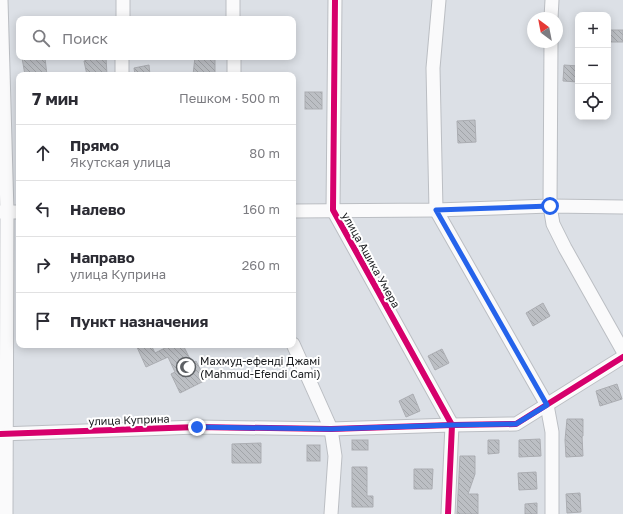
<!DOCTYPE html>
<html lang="ru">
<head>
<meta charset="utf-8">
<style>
  :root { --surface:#fff; --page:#f7f7f7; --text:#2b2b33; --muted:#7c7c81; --line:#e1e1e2 }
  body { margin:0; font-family:"Golos Text",sans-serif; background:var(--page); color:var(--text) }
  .controls { position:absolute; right:12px; top:12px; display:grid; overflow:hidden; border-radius:8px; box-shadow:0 2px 10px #0003 }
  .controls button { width:36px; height:36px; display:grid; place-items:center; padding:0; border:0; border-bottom:1px solid var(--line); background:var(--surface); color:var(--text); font:20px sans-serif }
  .compass { position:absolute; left:527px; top:12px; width:36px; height:36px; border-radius:50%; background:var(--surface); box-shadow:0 2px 10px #0003; rotate:328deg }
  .stop { position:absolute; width:12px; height:12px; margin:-9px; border:3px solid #2563eb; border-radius:50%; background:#fff }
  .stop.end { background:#2563eb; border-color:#fff; box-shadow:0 1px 4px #0008 }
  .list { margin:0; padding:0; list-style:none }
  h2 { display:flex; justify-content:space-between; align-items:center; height:52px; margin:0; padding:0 16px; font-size:17px }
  h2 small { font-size:13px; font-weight:400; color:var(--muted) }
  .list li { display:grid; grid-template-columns:26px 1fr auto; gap:12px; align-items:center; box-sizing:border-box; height:56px; padding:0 16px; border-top:1px solid var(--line) }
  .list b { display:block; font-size:15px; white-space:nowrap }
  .list p { margin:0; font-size:13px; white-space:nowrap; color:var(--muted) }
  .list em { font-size:13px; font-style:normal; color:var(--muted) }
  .icon { flex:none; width:22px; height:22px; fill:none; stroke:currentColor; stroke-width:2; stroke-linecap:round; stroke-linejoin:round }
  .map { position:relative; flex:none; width:623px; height:514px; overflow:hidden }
  .search { position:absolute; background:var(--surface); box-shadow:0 2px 10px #0003; left:16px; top:16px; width:280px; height:44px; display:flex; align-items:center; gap:10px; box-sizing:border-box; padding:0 14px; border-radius:8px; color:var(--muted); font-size:15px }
  .panel { position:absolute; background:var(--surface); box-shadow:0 2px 10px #0003; left:16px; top:72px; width:280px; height:276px; border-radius:8px }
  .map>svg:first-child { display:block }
  .building { fill:url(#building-back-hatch); stroke:#abadb2 }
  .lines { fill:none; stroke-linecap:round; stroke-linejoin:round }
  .minor-casing { stroke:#bbbec3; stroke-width:15 }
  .minor { stroke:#fafafb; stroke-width:13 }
  .cycleway-casing { stroke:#fff; stroke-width:8 }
  .cycleway { stroke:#d6006c; stroke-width:6 }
  .route { stroke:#2563eb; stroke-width:5 }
  .labels { text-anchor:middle; stroke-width:4; stroke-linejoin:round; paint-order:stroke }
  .street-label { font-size:11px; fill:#191b1e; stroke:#fff }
  .poi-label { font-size:11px; fill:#191b1e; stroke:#fff; text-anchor:start }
</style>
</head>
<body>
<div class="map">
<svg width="623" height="514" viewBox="0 0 623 514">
  <defs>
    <pattern id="building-back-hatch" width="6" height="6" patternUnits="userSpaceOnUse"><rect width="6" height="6" fill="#bcbfc4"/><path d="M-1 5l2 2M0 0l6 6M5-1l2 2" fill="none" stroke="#a1a4a8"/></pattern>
  </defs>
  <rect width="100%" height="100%" fill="#dce0e6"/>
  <!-- building -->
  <g class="building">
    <rect x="608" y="30" width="15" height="12"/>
    <path d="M97 57H106L107 75H87L84 61Z"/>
    <path d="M195 57H215V75H193Z"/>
    <path d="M22 58H45L47 75H25Z"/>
    <path d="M149 65 150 75H135L134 68Z"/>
    <path d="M564 65 578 66V82L563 81Z"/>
    <rect x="305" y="92" width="17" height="17"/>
    <path d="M475 120 476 142 458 143 457 121Z"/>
    <path d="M543 303 550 316 533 326 526 313Z"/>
    <path d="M136 345H151L155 353 171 345H183L192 363 196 361 206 380 180 393 171 374 175 372 168 357 146 367Z"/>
    <path d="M442 349 449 363 435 370 428 356Z"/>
    <path d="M617 384 622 399 600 406 596 391Z"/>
    <path d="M413 394 420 411 406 417 399 401Z"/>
    <path d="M567 419H583V436H582L583 456 566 457 565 440Z"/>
    <path d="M540 439 541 456 519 457V440Z"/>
    <rect x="352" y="440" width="16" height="10"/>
    <path d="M488 440H499V453L488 454Z"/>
    <path d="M261 443V463H232V444Z"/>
    <rect x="307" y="445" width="13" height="16"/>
    <path d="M460 456H475V474L468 494H478V514H457Z"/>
    <path d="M352 467H367V496H373V507H352Z"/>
    <path d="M414 469H433L432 489H414Z"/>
    <path d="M536 472 537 489 519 490 518 473Z"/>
    <path d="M580 493 581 512 567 513 566 494Z"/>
    <path d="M537 503V514H525V504Z"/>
  </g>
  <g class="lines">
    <defs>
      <g id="minor">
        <path d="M1 0 7 212 6 514"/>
        <path d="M233 0V19"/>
        <path d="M335 0 333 210 452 425 448 514"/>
        <path d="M439 0 433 68 436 210 547 405 552 432V514"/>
        <path d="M551 18 552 0"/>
        <path d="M123 19V0"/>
        <path d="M551 42 550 206 553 224 565 248 623 351"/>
        <path d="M234 57V75"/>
        <path d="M122 75V57"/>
        <path d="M293 211 436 210 550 206 623 207"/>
        <path d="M0 212H19"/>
        <path d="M293 344 331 429 335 456 331 514"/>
        <path d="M0 434 197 427 331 429 452 425 516 424 623 357"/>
      </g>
    </defs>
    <!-- minor casing -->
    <use href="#minor" class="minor-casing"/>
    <!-- minor -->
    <use href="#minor" class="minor"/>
    <defs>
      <g id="cycleway">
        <path d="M335 0 333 210 452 425 448 514"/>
        <path d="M0 434 197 427 331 429 452 425 516 424 623 357"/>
      </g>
    </defs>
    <!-- cycleway casing -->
    <use href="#cycleway" class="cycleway-casing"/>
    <!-- cycleway -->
    <use href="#cycleway" class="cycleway"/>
  </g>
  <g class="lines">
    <!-- route -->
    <path class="route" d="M197 427 331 429 452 425 516 424 547 405 436 210 550 206"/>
  </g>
  <!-- icons -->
  <defs>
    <symbol id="mosque-ring" viewBox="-11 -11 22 22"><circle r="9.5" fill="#fff" stroke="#5d6064" stroke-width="1.5"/><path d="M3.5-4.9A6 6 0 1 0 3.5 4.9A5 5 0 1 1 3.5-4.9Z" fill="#5d6064"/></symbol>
  </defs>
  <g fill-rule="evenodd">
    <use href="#mosque-ring" x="175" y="356" width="22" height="22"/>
  </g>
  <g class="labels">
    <!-- street labels -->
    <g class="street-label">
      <text transform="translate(371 260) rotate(61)" y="4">улица Ашика Умера</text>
      <text transform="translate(129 420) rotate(-2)" y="4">улица Куприна</text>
    </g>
    <!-- poi labels -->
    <g class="poi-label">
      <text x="200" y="365">Махмуд-ефенді Джамі<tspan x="200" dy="13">(Mahmud-Efendi Cami)</tspan></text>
    </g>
  </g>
</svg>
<div class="controls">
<button>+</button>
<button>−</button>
<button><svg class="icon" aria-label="locate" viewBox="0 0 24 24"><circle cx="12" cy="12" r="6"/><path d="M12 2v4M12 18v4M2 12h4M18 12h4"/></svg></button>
</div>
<svg class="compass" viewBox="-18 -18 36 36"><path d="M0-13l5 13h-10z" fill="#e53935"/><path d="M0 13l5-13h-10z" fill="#7c7c81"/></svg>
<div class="stop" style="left:550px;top:206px"></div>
<div class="stop end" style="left:197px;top:427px"></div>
<div class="search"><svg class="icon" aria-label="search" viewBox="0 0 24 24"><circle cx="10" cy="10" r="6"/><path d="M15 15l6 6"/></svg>Поиск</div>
<section class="panel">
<h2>7 мин<small>Пешком · 500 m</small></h2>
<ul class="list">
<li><svg class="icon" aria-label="ahead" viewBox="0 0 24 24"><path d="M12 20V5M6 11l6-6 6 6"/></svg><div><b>Прямо</b><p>Якутская улица</p></div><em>80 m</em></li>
<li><svg class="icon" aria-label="left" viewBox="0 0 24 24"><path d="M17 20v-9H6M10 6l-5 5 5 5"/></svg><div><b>Налево</b></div><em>160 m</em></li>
<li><svg class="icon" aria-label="right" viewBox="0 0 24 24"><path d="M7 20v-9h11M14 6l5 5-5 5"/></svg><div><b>Направо</b><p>улица Куприна</p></div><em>260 m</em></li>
<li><svg class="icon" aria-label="arrive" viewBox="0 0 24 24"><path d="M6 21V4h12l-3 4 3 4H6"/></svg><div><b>Пункт назначения</b></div></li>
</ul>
</section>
</div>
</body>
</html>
